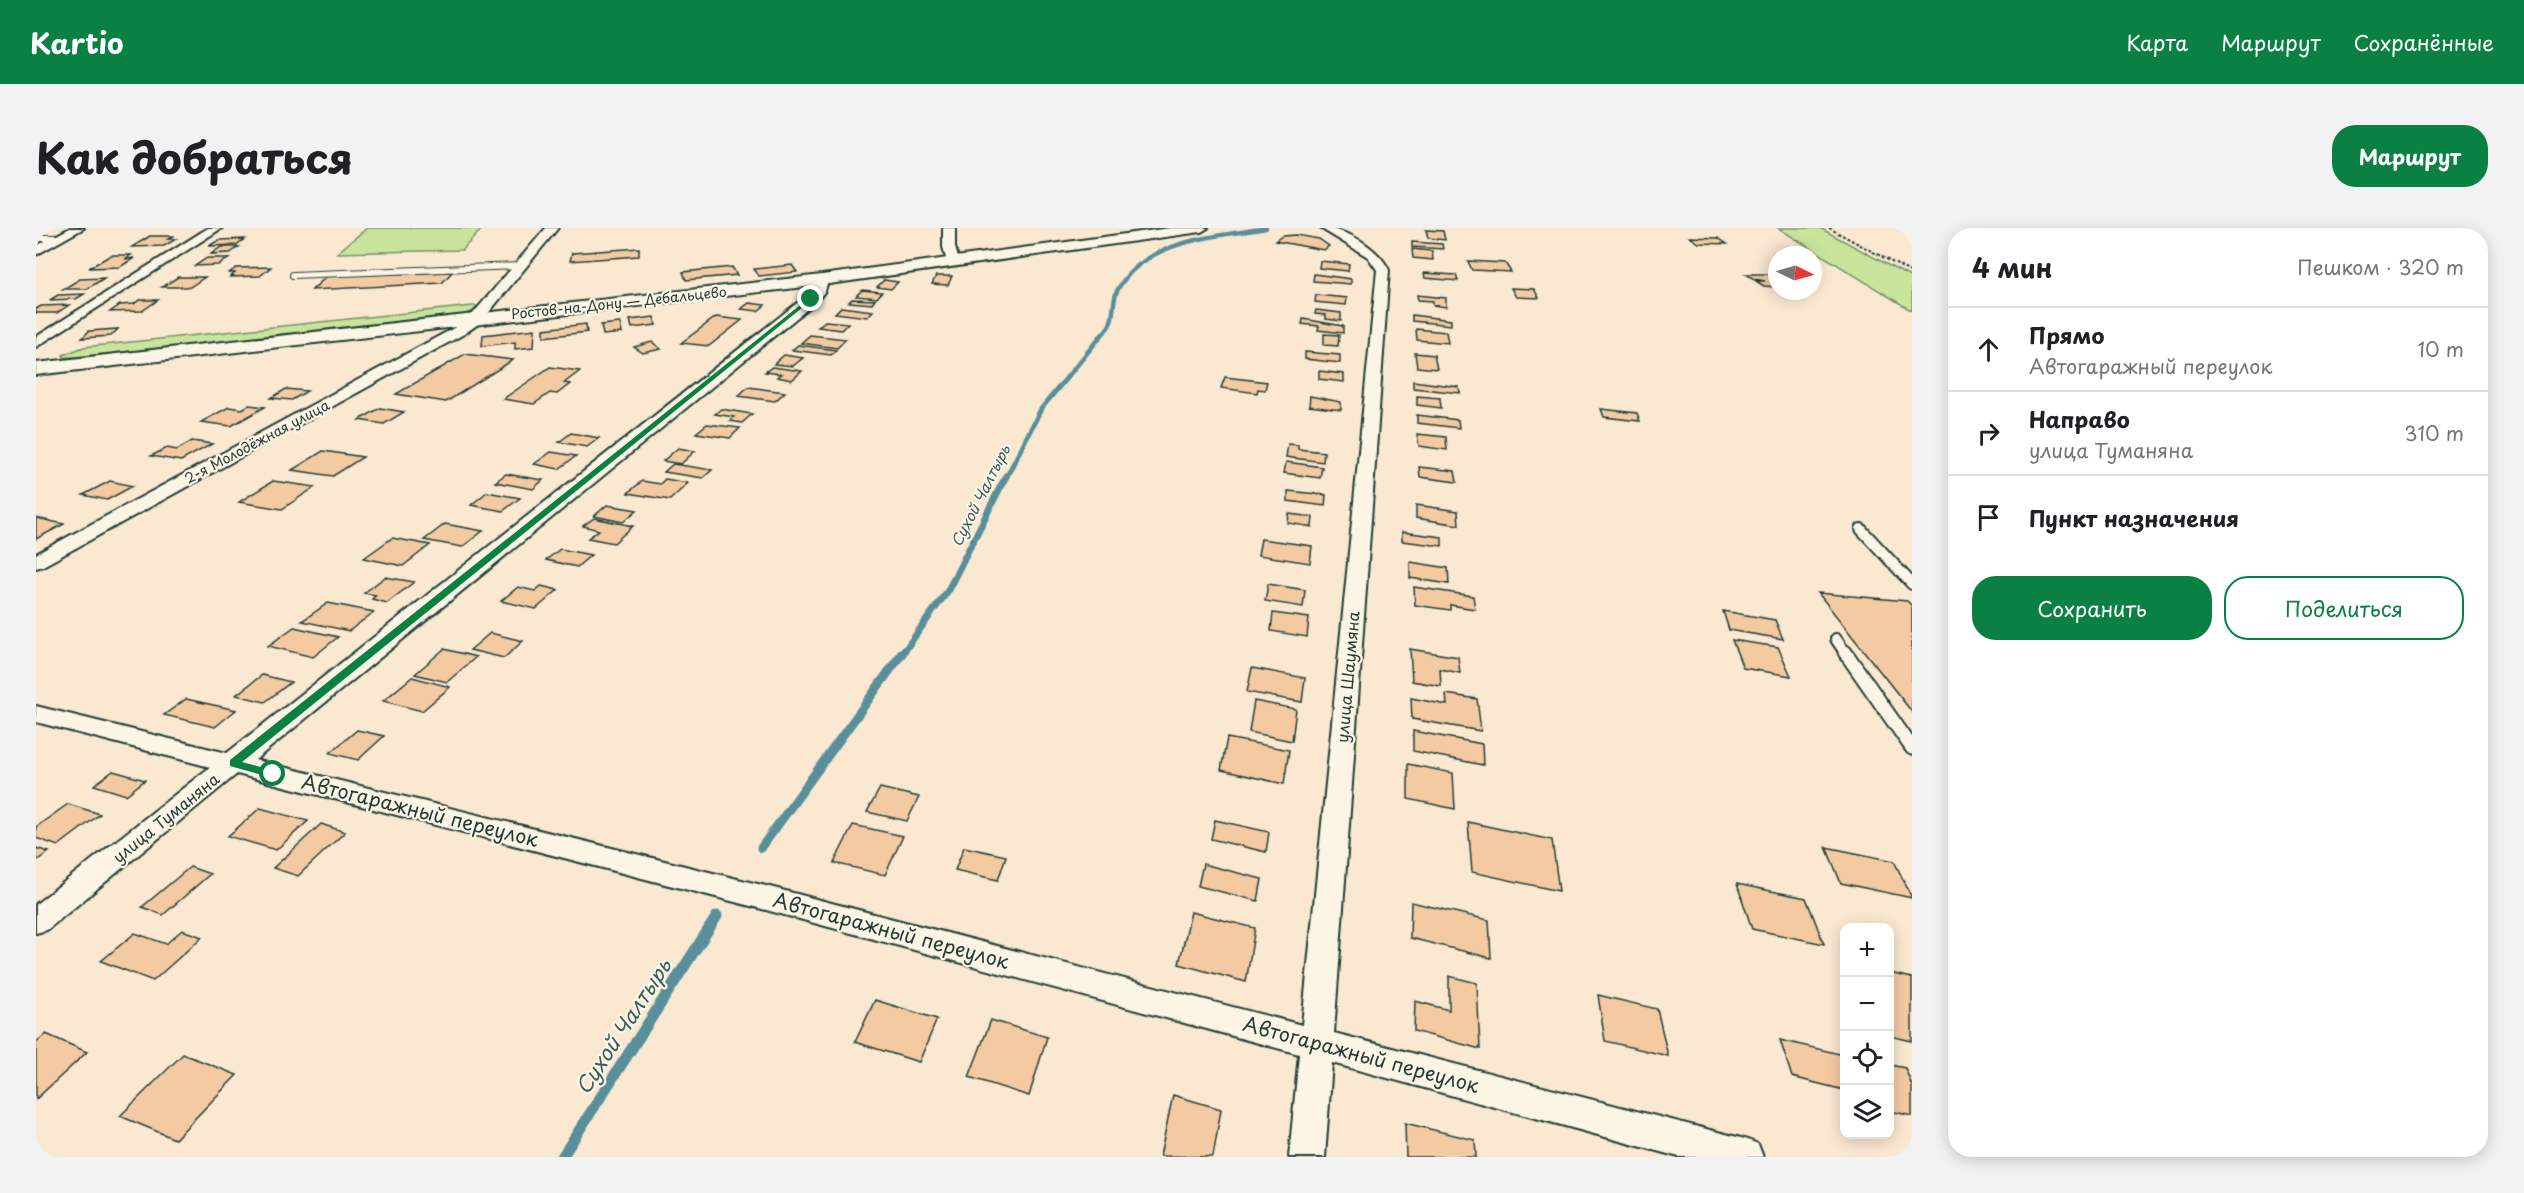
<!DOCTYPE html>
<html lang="ru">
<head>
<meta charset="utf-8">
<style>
  :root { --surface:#fff; --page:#f2f2f2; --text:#202124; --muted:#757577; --line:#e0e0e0; --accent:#0b8043 }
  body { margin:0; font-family:"Playpen Sans",sans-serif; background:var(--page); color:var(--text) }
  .controls { position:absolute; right:18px; bottom:18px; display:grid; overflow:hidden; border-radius:12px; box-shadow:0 3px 15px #0003 }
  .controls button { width:54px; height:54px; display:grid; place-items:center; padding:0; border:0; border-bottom:2px solid var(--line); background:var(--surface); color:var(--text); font:30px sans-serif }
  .compass { position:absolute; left:1732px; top:18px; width:54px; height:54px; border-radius:50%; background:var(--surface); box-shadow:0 3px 15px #0003; rotate:95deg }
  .stop { position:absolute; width:18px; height:18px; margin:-14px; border:4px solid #0b8043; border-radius:50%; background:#fff }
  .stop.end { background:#0b8043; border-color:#fff; box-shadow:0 2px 6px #0008 }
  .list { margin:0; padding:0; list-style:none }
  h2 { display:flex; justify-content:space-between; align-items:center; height:78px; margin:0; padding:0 24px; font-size:26px }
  h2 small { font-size:20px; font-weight:400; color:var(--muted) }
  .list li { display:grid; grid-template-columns:39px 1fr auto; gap:18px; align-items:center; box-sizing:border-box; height:84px; padding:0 24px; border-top:2px solid var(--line) }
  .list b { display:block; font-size:22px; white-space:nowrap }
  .list p { margin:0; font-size:20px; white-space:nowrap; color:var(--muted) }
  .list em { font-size:20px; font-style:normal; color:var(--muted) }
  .actions { display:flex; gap:12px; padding:18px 24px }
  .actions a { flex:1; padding:14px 0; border:2px solid var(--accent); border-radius:24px; text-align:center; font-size:21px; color:var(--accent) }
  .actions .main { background:var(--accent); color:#fff }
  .icon { flex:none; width:33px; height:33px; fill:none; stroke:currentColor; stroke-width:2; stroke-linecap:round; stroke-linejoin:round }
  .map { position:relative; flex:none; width:1876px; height:929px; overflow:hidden; border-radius:24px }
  header { display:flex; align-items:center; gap:36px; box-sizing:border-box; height:84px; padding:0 30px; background:var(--accent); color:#fff }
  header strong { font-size:28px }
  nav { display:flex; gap:33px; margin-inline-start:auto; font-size:21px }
  .intro { display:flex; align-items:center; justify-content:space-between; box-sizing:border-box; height:144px; padding:0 36px }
  h1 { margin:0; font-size:42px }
  .button { padding:15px 27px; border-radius:24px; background:var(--accent); color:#fff; font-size:21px; font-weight:700 }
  main { display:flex; gap:36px; padding:0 36px }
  aside { flex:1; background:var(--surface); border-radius:24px; box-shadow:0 3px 15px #0003 }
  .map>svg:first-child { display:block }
  .green { fill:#c9e59c; stroke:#749168; stroke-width:1.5 }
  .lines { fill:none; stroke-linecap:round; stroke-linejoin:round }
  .stream-far4 { stroke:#598f9b; stroke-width:4.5 }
  .stream-far3 { stroke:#598f9b; stroke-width:5 }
  .stream-far2 { stroke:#598f9b; stroke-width:7 }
  .stream-far1 { stroke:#598f9b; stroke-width:9 }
  .stream { stroke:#598f9b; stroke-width:11 }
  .building { fill:#f4caa3; stroke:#1f3d34; stroke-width:1.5 }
  .service-far2-casing { stroke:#1f3d34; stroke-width:8 }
  .service-far1-casing { stroke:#1f3d34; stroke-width:14 }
  .service-casing { stroke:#1f3d34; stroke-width:17 }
  .minor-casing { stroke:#1f3d34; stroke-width:4 }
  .tertiary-casing { stroke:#1f3d34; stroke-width:4 }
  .path { stroke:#1f3d34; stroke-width:2; stroke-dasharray:3 2; stroke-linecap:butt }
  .service-far2 { stroke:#fcf5e5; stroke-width:6 }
  .service-far1 { stroke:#fcf5e5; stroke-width:10 }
  .service { stroke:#fcf5e5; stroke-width:13 }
  .minor { fill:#fcf5e5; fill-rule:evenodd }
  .tertiary { fill:#fcf5e5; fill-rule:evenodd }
  .route { fill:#0b8043 }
  .labels { text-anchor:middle; stroke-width:4.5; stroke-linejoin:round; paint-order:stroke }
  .far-street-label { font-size:14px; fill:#1f3d34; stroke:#fcf5e5 }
  .far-water-label { font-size:15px; font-style:italic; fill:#375f5f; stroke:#fcf5e5 }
  .street-label { font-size:16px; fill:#1f3d34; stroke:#fcf5e5 }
  .near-street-label { font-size:20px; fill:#1f3d34; stroke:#fcf5e5 }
  .near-water-label { font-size:21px; font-style:italic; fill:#375f5f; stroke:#fcf5e5 }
</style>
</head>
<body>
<header>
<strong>Kartio</strong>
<nav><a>Карта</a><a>Маршрут</a><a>Сохранённые</a></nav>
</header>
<div class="intro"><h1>Как добраться</h1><a class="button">Маршрут</a></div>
<main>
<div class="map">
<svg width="1876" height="929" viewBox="0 0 1876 929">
  <rect width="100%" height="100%" fill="#fae8d1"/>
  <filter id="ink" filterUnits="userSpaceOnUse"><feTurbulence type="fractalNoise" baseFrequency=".0167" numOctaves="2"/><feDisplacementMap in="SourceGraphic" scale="12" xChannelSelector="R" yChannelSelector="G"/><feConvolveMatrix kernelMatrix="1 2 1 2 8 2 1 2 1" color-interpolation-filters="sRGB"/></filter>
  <g filter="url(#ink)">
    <!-- green -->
    <g class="green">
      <path d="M331 0H447L426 22 301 25Z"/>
      <path d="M1742 0H1784L1876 50V83Z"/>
      <path d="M436 78H441L443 81 422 89 39 129H28L27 127 48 119Z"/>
    </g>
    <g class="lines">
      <!-- stream-far4 -->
      <path class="stream-far4" d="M1063 111C1066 106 1072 101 1074 96 1079 85 1076 71 1082 61 1110 11 1180 9 1230 0"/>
      <!-- stream-far3 -->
      <path class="stream-far3" d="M970 250 1005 181 1064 109"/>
      <!-- stream-far2 -->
      <path class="stream-far2" d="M866 426 911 364 970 248"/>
      <!-- stream-far1 -->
      <path class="stream-far1" d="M725 620 867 424"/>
      <!-- stream -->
      <path class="stream" d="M526 929 681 688"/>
    </g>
    <!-- building -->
    <g class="building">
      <path d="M1390 2 1407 3 1409 12 1392 10Z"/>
      <path d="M1260 7 1283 11 1293 18 1288 22 1239 13 1246 8Z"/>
      <path d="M114 8H137L132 11H140L128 18 96 19Z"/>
      <path d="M1654 9 1682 10 1691 16 1663 15Z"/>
      <path d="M209 11 200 17 173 18 183 12Z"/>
      <path d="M1376 14 1406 16 1407 21 1376 19Z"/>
      <path d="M185 19H203L194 25 175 26Z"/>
      <path d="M603 20V28L534 33 536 25Z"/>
      <path d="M1376 21 1396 23 1397 32 1377 30Z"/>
      <path d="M75 27H95L89 31 98 30 84 39 53 40Z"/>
      <path d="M171 30H194L182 37 159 38Z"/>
      <path d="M1284 33 1313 36 1312 43 1283 40Z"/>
      <path d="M1432 33 1469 35 1475 44 1436 42Z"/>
      <path d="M756 37 761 44 723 48 718 41Z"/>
      <path d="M235 39 224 48 194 49 199 45H193L200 40Z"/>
      <path d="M696 39 701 47 650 52 647 44Z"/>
      <path d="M416 44 406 55 276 62 291 48Z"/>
      <path d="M1388 45 1420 47 1422 53 1389 50Z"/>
      <path d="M1278 46 1315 51V56L1277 53Z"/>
      <path d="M1710 46H1739L1741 52H1738L1741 53V59L1728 58 1720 53H1729L1718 51Z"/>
      <path d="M900 48H916L912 57 896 56Z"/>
      <path d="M142 49H169L154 59H126Z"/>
      <path d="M68 50 51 61H27L44 51Z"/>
      <path d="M848 52 862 54 855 61 841 59Z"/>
      <path d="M1475 60 1498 61 1503 70 1480 69Z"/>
      <path d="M826 62 846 64 841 70 820 68Z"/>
      <path d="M48 66 40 71 14 72 22 67Z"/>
      <path d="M1280 67 1311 70 1310 77 1279 74Z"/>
      <path d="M1381 67 1410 70V79L1397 77V73L1382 72Z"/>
      <path d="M816 71 839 72 836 76 813 74Z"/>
      <path d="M103 72H122L106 83 74 84 84 77 98 76Z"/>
      <path d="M713 75 729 77 722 83 705 81Z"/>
      <path d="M33 77 21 85H0V81L5 78Z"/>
      <path d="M805 79 837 83 831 89 799 85Z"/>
      <path d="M1280 82 1305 85V93L1290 91V87L1279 86Z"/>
      <path d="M1376 87 1415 92V97L1376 93Z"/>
      <path d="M618 89 620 97 596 100 594 92Z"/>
      <path d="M680 89 706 92 673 118 645 115Z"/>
      <path d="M1267 91 1307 98V105L1282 102 1283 98 1266 96Z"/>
      <path d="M789 93 812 95 805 102 782 99Z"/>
      <path d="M584 95 586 105 567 107 565 97Z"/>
      <path d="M550 96 551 104 508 109V101Z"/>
      <path d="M82 101 75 108 46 110 53 103Z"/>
      <path d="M499 101 498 119 479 121V114L446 118 447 107Z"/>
      <path d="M1380 101 1410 104 1412 115 1381 112Z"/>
      <path d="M1288 106 1303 107 1302 118 1288 117Z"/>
      <path d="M774 107 810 111 801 120 765 115Z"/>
      <path d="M616 114 625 121 607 125 598 119Z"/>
      <path d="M762 117 800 122 795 127 756 122Z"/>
      <path d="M1269 124 1304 127V135L1269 131Z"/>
      <path d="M1379 125 1398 127 1401 141 1381 139Z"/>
      <path d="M429 126 477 132 410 174 360 166Z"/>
      <path d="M748 127 767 130 757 138 738 136Z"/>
      <path d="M514 139 544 143 528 155 534 156 521 166 514 165 498 176 467 171Z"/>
      <path d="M736 139 766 143 756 152 741 149 745 146 729 144Z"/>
      <path d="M1283 143 1308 146V154L1283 151Z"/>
      <path d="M1189 149 1231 154 1229 162 1222 161 1221 165 1185 160Z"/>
      <path d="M1377 153 1423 159 1424 165 1377 160Z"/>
      <path d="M712 159 749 164 739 173 702 168Z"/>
      <path d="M250 161 271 163 256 172 235 170Z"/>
      <path d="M1274 168 1305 174V182L1273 178Z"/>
      <path d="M1381 168 1404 170 1405 180 1381 177Z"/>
      <path d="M213 177 229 179 195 198 165 194 193 179 206 181Z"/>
      <path d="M344 180 368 184 348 196 323 192Z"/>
      <path d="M685 181 716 186 706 195 694 193 698 189 679 186Z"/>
      <path d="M1565 181 1601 185 1604 193 1568 189Z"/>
      <path d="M1381 187 1422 192 1423 200 1381 195Z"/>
      <path d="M671 196 704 200 694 210 660 205Z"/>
      <path d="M535 205 563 210 551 219 523 214Z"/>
      <path d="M1381 206 1410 209 1411 222 1383 218Z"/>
      <path d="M156 213 176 216 145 233 115 228 131 220 141 222Z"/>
      <path d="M1252 216 1262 217V221L1288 224 1287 234 1250 229Z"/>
      <path d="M642 220 659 223 645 236 627 233Z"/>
      <path d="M287 223 327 229 297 248 256 242Z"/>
      <path d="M515 224 540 228 523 241 498 236Z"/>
      <path d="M1250 234 1286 239 1284 250 1248 245Z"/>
      <path d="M637 236 676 242 667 250 628 244Z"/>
      <path d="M1383 239 1419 243 1421 254 1384 249Z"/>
      <path d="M470 246 507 252 497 261 459 254Z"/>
      <path d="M629 251 652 255 634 272 592 265 606 253 624 256Z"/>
      <path d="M74 253 97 258 71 272 47 267Z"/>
      <path d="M237 253 279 259 246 281 203 274Z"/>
      <path d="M1252 263 1290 267 1289 278 1252 273Z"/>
      <path d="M451 264 484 270 467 283 435 277Z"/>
      <path d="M571 277 601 282 587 294 558 288Z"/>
      <path d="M1380 277 1422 283 1423 297 1380 290Z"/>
      <path d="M1253 286 1277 289 1276 299 1252 295Z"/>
      <path d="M0 290 28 296 0 311Z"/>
      <path d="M558 290 597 298 578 315 552 310 563 302 547 298Z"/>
      <path d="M409 296 447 303 426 319 388 312Z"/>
      <path d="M1366 304 1406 309V318L1366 313Z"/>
      <path d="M356 310 394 317 367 338 328 330Z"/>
      <path d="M1225 311 1276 318 1274 335 1222 327Z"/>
      <path d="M524 321 555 327 541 339 510 332Z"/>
      <path d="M1374 334 1412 340 1413 356 1374 350Z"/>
      <path d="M349 349 378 354 351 375 336 371 340 367 328 365Z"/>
      <path d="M1232 356 1269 362 1267 379 1229 373Z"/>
      <path d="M505 358 522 362 500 381 465 373 482 359 499 363Z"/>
      <path d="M1378 359 1437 368 1439 381 1414 377V382L1379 377Z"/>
      <path d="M1782 365 1871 373 1876 378V484Z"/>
      <path d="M292 375 338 384 313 403 266 393Z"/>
      <path d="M1687 383 1739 392 1747 411 1693 402Z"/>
      <path d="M1237 385 1273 390 1271 409 1235 403Z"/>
      <path d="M258 399 302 409 277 429 232 418Z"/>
      <path d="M454 405 487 413 468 430 434 422Z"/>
      <path d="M1696 412 1742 419 1755 448 1707 440Z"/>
      <path d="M408 421 440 429 411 454 379 446Z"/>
      <path d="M1374 421 1422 429 1424 445 1404 441 1405 458 1376 453Z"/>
      <path d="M1216 440 1269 450 1266 474 1211 464Z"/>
      <path d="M226 447 255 454 229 474 200 467Z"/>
      <path d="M376 449 414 459 386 483 347 473Z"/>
      <path d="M1410 466 1441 471 1445 503 1376 491 1375 470 1411 477Z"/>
      <path d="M150 471 200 482 179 499 128 487Z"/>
      <path d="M1218 473 1260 481 1256 513 1213 504Z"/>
      <path d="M321 502 348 508 322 532 294 525Z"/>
      <path d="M1377 503 1446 516 1447 537 1377 523Z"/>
      <path d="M1191 510 1253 522 1248 556 1185 542Z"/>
      <path d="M1372 536 1417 545 1419 581 1372 571Z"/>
      <path d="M77 543 109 552 90 567 58 557Z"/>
      <path d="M844 560 883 569 871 593 831 584Z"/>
      <path d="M32 576 64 586 22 618 0 610V599Z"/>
      <path d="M224 580 272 593 240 622 192 608Z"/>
      <path d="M1179 592 1233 604 1230 624 1175 611Z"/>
      <path d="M1432 594 1516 612 1523 663 1436 644Z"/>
      <path d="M285 596 309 604 262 648 237 640Z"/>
      <path d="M817 597 867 608 849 647 798 635Z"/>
      <path d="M928 619 970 628 962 652 919 642Z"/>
      <path d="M1790 619 1858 633 1876 670 1805 655Z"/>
      <path d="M0 620 13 624 0 633Z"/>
      <path d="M1167 636 1226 651 1222 673 1162 658Z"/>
      <path d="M154 639 174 646 127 687 106 679Z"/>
      <path d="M1701 656 1770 670 1788 716 1716 701Z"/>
      <path d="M1375 674 1453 692 1455 730 1374 710Z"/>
      <path d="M1155 684 1219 700 1210 754 1143 736Z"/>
      <path d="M146 702 166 709 117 753 65 733 99 705 130 716Z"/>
      <path d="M1854 745 1876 750V813L1854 808Z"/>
      <path d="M1413 748 1441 755 1444 821 1378 803 1379 773 1413 782Z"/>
      <path d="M1562 767 1621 781 1632 828 1569 813Z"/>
      <path d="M839 772 901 791 883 834 819 814Z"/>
      <path d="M955 792 1011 809 993 868 933 849Z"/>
      <path d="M10 806 51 824 0 871V814Z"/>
      <path d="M1744 812 1808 827V862L1756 849Z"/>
      <path d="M147 826 201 847 139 911 84 888Z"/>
      <path d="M1854 837 1869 840 1876 858V888L1854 883Z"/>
      <path d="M1137 867 1185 881 1177 929 1124 928Z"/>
      <path d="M1369 895 1439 912 1440 929H1370Z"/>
    </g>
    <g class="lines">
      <defs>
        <g id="service-far2">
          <path d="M0 10H24"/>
          <path d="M257 47 483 38"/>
        </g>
        <g id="service-far1">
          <path d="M1825 301 1876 356"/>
          <path d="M1800 411 1810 426"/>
        </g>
        <path id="service" d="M1809 424 1876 520"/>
        <g id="minor">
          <path d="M34 0H48L0 27V18Z"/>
          <path d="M172 0H186L0 119V109Z"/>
          <path d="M510 0H522L445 94 428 106 7 338 0 340V326L418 100 435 88Z"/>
          <path d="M907 0H919V19L923 34 921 37 917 38 911 34 907 19Z"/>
          <path d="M1284 0C1310 0 1342 19 1353 42L1298 805 1709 911 1722 916 1727 929H1643L1296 835 1289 929H1253L1263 826 730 682 201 546 11 702 0 705V676L174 539 0 494V478L191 525 770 68 781 49 786 48 792 52 789 63 780 74 219 532 730 658 1266 797 1341 42 1332 29Z"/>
        </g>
        <path id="tertiary" d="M1134 0H1172L1165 4 786 57 0 147V135L786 47Z"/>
      </defs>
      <!-- service-far2 casing -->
      <use href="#service-far2" class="service-far2-casing"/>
      <!-- service-far1 casing -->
      <use href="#service-far1" class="service-far1-casing"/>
      <!-- service casing -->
      <use href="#service" class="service-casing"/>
      <!-- minor casing -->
      <use href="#minor" class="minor-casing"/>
      <!-- tertiary casing -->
      <use href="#tertiary" class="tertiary-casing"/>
      <!-- path -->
      <path class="path" d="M1793 0 1876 45"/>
      <!-- service-far2 -->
      <use href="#service-far2" class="service-far2"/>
      <!-- service-far1 -->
      <use href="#service-far1" class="service-far1"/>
      <!-- service -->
      <use href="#service" class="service"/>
      <!-- minor -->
      <use href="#minor" class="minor"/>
      <!-- tertiary -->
      <use href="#tertiary" class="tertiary"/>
    </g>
  </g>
  <!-- route -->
  <path class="route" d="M773 70 777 71 206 534 240 543V549L237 550 194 538V532Z"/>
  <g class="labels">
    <!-- far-street labels -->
    <g class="far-street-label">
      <text transform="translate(583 75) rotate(-6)" y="5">Ростов-на-Дону — Дебальцево</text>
      <text transform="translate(221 214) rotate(-28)" y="5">2-я Молодёжная улица</text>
    </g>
    <!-- far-water labels -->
    <g class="far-water-label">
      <text transform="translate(945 268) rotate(-63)" y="5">Сухой Чалтырь</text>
    </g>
    <!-- street labels -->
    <g class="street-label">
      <text transform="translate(1312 449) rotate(-85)" y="6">улица Шаумяна</text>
      <text transform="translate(130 590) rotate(-39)" y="6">улица Туманяна</text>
    </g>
    <!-- near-street labels -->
    <g class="near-street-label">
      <text transform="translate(384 583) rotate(14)" y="7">Автогаражный переулок</text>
      <text transform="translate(855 703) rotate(15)" y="7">Автогаражный переулок</text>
      <text transform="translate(1325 827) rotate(15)" y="7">Автогаражный переулок</text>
    </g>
    <!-- near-water labels -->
    <g class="near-water-label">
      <text transform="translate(588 799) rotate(-57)" y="7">Сухой Чалтырь</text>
    </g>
  </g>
</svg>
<div class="controls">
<button>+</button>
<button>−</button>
<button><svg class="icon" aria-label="locate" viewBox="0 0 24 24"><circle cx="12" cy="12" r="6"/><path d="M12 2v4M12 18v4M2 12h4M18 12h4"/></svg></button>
<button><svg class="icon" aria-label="layers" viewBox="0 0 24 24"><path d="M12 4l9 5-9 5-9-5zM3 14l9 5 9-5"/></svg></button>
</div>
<svg class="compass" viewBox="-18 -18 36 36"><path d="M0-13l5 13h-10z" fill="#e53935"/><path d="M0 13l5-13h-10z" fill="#757577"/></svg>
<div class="stop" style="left:237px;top:546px"></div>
<div class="stop end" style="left:775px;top:71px"></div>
</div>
<aside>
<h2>4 мин<small>Пешком · 320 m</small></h2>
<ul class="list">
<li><svg class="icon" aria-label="ahead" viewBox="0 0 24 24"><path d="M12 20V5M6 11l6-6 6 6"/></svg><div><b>Прямо</b><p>Автогаражный переулок</p></div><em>10 m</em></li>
<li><svg class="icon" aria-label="right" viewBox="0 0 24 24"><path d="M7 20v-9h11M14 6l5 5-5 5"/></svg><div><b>Направо</b><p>улица Туманяна</p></div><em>310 m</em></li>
<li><svg class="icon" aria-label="arrive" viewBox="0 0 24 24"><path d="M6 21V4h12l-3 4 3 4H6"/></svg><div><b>Пункт назначения</b></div></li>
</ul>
<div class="actions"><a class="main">Сохранить</a><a>Поделиться</a></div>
</aside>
</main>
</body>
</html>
